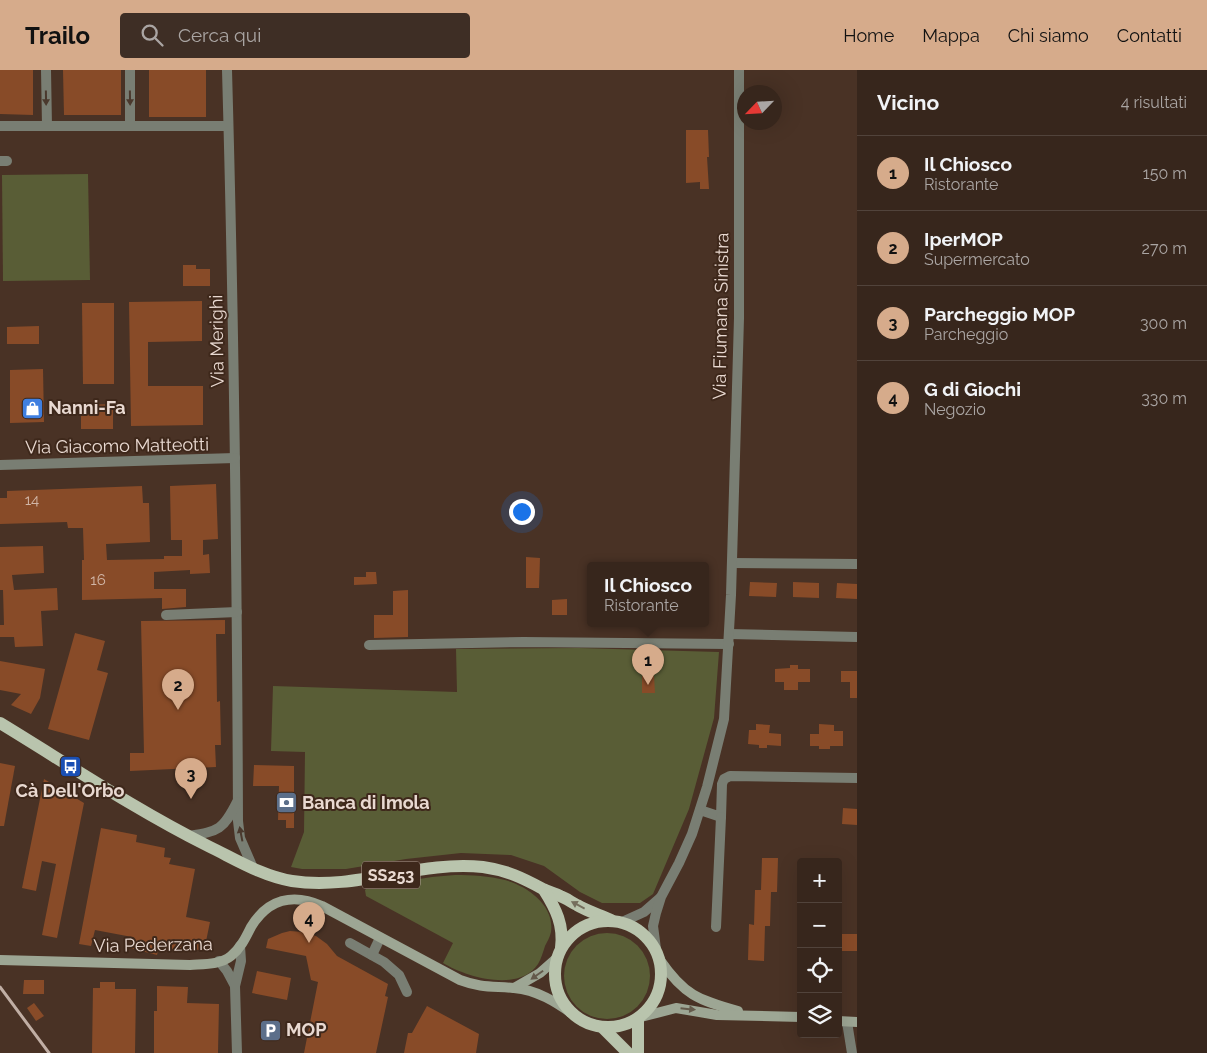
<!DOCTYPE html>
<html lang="it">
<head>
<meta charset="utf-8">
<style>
  :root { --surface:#37261c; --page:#3e2e25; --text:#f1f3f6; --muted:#aaa5a3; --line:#51433b; --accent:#d6ab8b }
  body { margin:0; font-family:Raleway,sans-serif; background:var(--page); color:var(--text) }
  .controls { position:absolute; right:15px; bottom:15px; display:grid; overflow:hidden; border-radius:5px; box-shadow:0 5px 20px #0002 }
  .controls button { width:45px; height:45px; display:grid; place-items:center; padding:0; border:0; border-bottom:1px solid var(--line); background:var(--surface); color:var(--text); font:25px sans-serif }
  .compass { position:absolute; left:737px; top:15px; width:45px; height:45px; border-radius:50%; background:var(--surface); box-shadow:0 5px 20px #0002; rotate:245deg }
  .you { position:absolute; left:521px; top:441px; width:18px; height:18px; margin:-12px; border:4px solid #fff; border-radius:50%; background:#1a73e8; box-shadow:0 0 0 8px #1a73e833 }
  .badge { display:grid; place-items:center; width:32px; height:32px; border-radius:50%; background:var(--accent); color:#111; font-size:16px; font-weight:700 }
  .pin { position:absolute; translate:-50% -41px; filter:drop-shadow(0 1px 2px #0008) }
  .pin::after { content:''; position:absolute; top:26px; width:18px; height:15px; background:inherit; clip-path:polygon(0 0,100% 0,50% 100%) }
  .popup { position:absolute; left:587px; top:492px; width:122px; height:65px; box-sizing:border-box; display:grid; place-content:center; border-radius:5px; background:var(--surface); filter:drop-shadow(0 1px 4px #0005); font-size:16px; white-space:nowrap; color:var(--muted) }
  .popup b { font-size:19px; color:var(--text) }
  .popup::after { content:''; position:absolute; left:50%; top:100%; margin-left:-10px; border:10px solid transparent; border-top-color:var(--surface) }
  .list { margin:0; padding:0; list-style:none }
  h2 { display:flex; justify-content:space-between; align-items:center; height:65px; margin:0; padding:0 20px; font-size:21px }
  h2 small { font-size:16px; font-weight:400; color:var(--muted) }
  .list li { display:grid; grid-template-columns:32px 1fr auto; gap:15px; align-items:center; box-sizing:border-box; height:75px; padding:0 20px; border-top:1px solid var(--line) }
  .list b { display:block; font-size:19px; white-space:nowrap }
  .list p { margin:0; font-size:16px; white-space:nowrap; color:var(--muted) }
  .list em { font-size:16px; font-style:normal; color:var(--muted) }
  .icon { flex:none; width:28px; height:28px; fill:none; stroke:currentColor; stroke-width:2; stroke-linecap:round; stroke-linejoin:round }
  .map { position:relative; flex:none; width:857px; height:983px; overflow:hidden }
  header { display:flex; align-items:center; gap:30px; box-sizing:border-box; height:70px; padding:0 25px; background:var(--accent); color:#111 }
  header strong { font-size:24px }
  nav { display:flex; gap:28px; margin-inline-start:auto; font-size:18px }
  .search { width:350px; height:45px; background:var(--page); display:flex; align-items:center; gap:12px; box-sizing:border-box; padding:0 18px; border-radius:5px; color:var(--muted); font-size:19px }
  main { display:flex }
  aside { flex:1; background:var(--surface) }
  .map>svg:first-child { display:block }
  .green { fill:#595d36 }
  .building { fill:#884b28 }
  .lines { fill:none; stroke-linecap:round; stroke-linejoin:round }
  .street { stroke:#797e73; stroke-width:10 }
  .secondary { stroke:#9da694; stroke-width:10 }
  .primary { stroke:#b9c4ad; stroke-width:12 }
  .rail { stroke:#c0aea4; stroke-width:3 }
  .oneway { fill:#4a392d }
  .oneway2 { fill:#756e5d }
  .oneway3 { fill:#645a4b }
  .labels { text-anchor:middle; stroke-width:4; stroke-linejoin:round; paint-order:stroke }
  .number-label { font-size:15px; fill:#d1b6a7 }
  .shield { fill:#3e281b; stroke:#b6a49a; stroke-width:1 }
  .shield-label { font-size:16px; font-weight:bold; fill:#e9d9d1 }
  .street-label { font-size:18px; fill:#e9d9d1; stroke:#3e281b }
  .poi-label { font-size:18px; font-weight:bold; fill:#e9d9d1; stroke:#3e281b; text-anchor:start }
</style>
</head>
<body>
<header>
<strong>Trailo</strong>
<div class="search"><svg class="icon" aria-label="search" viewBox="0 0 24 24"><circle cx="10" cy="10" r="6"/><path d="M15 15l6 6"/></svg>Cerca qui</div>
<nav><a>Home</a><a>Mappa</a><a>Chi siamo</a><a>Contatti</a></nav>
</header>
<main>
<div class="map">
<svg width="857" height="983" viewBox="0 0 857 983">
  <rect width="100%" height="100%" fill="#493225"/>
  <!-- green -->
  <g class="green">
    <path d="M88 104 90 210 3 211 2 105Z"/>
    <path d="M579 578 719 582 714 648 689 739 653 824 640 833H602L580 822 544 796 511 785 461 783 406 789 346 799H302L291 797 304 762 305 682 271 681 273 616 457 622 456 579Z"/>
    <path d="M455 805C472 805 489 806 505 810 527 816 555 835 551 862 550 867 547 872 545 876 543 882 541 889 538 894 519 923 466 907 443 893L453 873 366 826 365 820 368 817 375 816 432 807Z"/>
    <circle cx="607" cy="906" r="43"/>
  </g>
  <!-- building -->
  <g class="building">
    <path d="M0 0H33V45L0 44Z"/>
    <path d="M63 0H121V45H64Z"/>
    <rect x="149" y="0" width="57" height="47"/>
    <path d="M686 60H708L709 87H707L709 119H700V112L686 113Z"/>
    <path d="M183 195H196V199H210V216H183Z"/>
    <path d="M202 231V271L148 272V316H203V355L131 356 129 232Z"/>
    <path d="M82 233H114V314H83Z"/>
    <path d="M39 256V274H7V257Z"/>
    <path d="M43 299 44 352 10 353V300Z"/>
    <path d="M113 334V359H81V335Z"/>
    <path d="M216 414 218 469 203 470V485L209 484 210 503 190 504V500L154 502V519H186V537L162 539V528L82 530V490H84L83 458H68L67 452 0 454V428H7V421L142 416 143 433H149L150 472 106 474 107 490 164 489V486H182V470H171L170 416Z"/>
    <path d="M43 476 44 503 12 505 14 520 57 518 58 540 41 541 43 576 15 577 14 567H0V555H4L3 520H0V477Z"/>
    <path d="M526 487 540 488 539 518H526Z"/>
    <path d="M366 502H376L377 514 354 515V507H366Z"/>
    <path d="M750 512 777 513 776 527 749 526Z"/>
    <path d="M793 512 819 513V528L793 527Z"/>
    <path d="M837 513 857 514V529L836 528Z"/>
    <path d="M408 520V567L374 568V545H393V521Z"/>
    <path d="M567 529V545H552V530Z"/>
    <path d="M225 550V564H216L217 632 220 631 221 675H215L216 697 130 701V683H144L141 551Z"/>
    <path d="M75 563 105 571 97 600 108 603 89 670 48 659Z"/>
    <path d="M0 591 45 599 40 628 31 644 11 635 21 624 0 620Z"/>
    <path d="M790 595H798V599H810V612H798V620H784V612H775V599L790 598Z"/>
    <path d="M841 601H857V628H850V612H841Z"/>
    <path d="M642 606H654L655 623H642Z"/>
    <path d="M756 654 770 655 769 663 781 664V676L767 675V678H759V675L748 674 749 660H756Z"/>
    <path d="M819 654 834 655V661H843V676H830V679H819V676H810V664H819Z"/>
    <path d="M0 693 15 696 4 756H0Z"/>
    <path d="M254 695 294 696V758H286V750H278L279 716H253Z"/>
    <path d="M44 709 84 733 57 868 42 865 56 794 42 791 36 821 22 818Z"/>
    <path d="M843 738 857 739V755L842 754Z"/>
    <path d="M101 758 137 765 136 772 165 778 164 787 171 788 169 794 195 799 186 847 210 852 204 881 188 878 187 882 159 877 157 885 130 878 132 867 95 860 91 876 79 874Z"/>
    <path d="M762 788H778L777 822H771L770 856H765L764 891 748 890 749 854 754 855 755 820H761Z"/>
    <path d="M290 861 303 862 316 866 327 874 337 886 388 914 385 926 388 927 376 983H304L318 912 311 910 306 886 266 878 268 869 282 863Z"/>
    <rect x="838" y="864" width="19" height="17"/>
    <path d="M257 901 291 908 287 930 252 923Z"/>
    <path d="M24 910H44V924H23Z"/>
    <path d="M100 912H115V919H136L135 983H92L93 918H100Z"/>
    <path d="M157 916 188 917 187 933 219 934 218 983H154V941H157Z"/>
    <path d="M34 933 44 946 36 951 27 938Z"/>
    <path d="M427 936 479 964 476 983H404L408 963H412Z"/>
  </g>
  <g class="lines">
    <!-- street -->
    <g class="street">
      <path d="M46 0 47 56"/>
      <path d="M130 0V56"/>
      <path d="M227 0C234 250 237 501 238 751L240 768 253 798"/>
      <path d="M0 56H228"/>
      <path d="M0 91H7"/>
      <path d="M0 395 235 388"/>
      <path d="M732 493 857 494"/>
      <path d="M166 545 237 542"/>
      <path d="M729 564 857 567"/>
      <path d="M369 575 523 572 729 574"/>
      <path d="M700 740 721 747 722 714 724 709 730 706 857 708"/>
      <path d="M189 766C219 761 223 760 237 732"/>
      <path d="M622 852 644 842 660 828"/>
      <path d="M716 857 721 747"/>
      <path d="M350 873 384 892 399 905 407 922"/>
      <path d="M656 879 653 856 656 843 661 827 679 793 692 764 707 717 724 649 731 525 739 248V0"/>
      <path d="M372 885 380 868"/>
      <path d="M219 891 227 901 235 916"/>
      <path d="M847 952 852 983"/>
      <path d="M237 983 235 916 241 891 240 876"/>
    </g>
    <!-- secondary -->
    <g class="secondary">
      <path d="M0 890 190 895C204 894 220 895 231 886 241 878 246 867 251 857 268 829 293 823 322 836L460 910C481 918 493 916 514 918 537 920 556 932 574 945"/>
      <path d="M660 890C684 925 698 930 738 941"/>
      <path d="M514 918 540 903 557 888"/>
      <path d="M641 947 676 938 717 945 801 947"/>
      <path d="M838 951 857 952"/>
    </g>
    <!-- primary -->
    <g class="primary">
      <path d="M0 653C69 695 136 740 208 776 235 789 262 806 292 811 356 821 419 790 483 797 506 800 523 808 543 819 548 822 555 823 560 826 566 828 571 832 577 835 587 841 600 845 611 850"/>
      <path d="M544 820C556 839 564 855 561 878"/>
      <circle cx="608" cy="904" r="53"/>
      <path d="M602 957 628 983"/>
      <path d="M638 983V949"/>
    </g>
    <!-- rail -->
    <path class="rail" d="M0 917 49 983"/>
  </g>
  <!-- one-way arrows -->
  <defs><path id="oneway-solid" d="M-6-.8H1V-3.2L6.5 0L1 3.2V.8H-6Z" transform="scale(1.25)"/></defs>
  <g class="oneway">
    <use href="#oneway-solid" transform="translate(46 28) rotate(89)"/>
    <use href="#oneway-solid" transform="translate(130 28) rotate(89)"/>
    <use href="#oneway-solid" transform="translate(241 764) rotate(-101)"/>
  </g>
  <use class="oneway2" href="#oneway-solid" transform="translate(578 835) rotate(-152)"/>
  <g class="oneway3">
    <use href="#oneway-solid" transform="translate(537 905) rotate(145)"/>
    <use href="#oneway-solid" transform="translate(688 939) rotate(6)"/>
  </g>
  <!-- icons -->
  <defs>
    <symbol id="shop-square" viewBox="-11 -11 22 22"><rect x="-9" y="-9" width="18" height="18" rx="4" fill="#3f7fe0" stroke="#3e281b"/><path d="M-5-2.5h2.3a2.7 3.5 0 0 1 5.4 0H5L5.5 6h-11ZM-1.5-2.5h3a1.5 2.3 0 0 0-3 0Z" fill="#fff"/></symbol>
    <symbol id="bus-square" viewBox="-11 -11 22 22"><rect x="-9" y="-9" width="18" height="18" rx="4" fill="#1a4fb4" stroke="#3e281b"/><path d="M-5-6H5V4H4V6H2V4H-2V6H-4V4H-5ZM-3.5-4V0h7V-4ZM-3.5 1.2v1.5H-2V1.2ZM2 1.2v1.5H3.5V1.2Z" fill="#fff"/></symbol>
    <symbol id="bank-square" viewBox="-11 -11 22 22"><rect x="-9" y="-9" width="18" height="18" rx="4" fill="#5c6f8a" stroke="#3e281b"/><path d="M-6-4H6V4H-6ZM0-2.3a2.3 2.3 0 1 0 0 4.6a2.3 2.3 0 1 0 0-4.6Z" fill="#fff"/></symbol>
    <symbol id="parking-square" viewBox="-11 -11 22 22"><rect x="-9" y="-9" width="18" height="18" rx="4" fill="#5c6f8a" stroke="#3e281b"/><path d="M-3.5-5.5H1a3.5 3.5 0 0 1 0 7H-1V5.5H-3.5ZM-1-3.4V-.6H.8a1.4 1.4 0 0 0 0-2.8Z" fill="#fff"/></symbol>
  </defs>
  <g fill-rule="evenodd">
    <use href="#shop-square" x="20" y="326" width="25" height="25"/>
    <use href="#bus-square" x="58" y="684" width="25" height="25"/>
    <use href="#bank-square" x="274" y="720" width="25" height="25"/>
    <use href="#parking-square" x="258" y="948" width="25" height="25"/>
  </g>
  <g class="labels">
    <!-- number labels -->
    <g class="number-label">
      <text x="32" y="435">14</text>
      <text x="98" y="515">16</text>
    </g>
    <!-- shield labels -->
    <rect class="shield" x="362" y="791.5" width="58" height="27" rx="4"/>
    <g class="shield-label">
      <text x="391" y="811">SS253</text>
    </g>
    <!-- street labels -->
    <g class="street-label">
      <text transform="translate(721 246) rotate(-89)" y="6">Via Fiumana Sinistra</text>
      <text transform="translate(217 271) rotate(-91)" y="6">Via Merighi</text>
      <text transform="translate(117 376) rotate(-1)" y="6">Via Giacomo Matteotti</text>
      <text transform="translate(153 875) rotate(-1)" y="6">Via Pederzana</text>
    </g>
    <!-- poi labels -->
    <g class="poi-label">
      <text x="48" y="344">Nanni-Fa</text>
      <text x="70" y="727" text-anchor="middle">Cà Dell'Orbo</text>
      <text x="302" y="739">Banca di Imola</text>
      <text x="286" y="966">MOP</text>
    </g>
  </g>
</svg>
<div class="controls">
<button>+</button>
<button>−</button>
<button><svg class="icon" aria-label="locate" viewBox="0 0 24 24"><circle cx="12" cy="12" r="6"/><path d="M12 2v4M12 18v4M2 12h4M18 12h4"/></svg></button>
<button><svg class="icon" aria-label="layers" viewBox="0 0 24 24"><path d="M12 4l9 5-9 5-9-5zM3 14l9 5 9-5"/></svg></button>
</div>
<svg class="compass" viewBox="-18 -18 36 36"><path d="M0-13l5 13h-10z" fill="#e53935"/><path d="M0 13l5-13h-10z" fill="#aaa5a3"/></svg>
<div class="you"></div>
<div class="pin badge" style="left:648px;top:615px">1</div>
<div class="popup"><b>Il Chiosco</b>Ristorante</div>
<div class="pin badge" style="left:178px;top:640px">2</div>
<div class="pin badge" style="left:191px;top:729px">3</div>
<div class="pin badge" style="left:309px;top:873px">4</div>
</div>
<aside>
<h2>Vicino<small>4 risultati</small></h2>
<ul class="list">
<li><span class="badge">1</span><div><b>Il Chiosco</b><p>Ristorante</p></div><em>150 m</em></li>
<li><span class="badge">2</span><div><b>IperMOP</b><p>Supermercato</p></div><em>270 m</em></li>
<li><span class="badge">3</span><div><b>Parcheggio MOP</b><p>Parcheggio</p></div><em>300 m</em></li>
<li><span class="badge">4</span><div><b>G di Giochi</b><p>Negozio</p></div><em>330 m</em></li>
</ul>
</aside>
</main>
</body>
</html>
